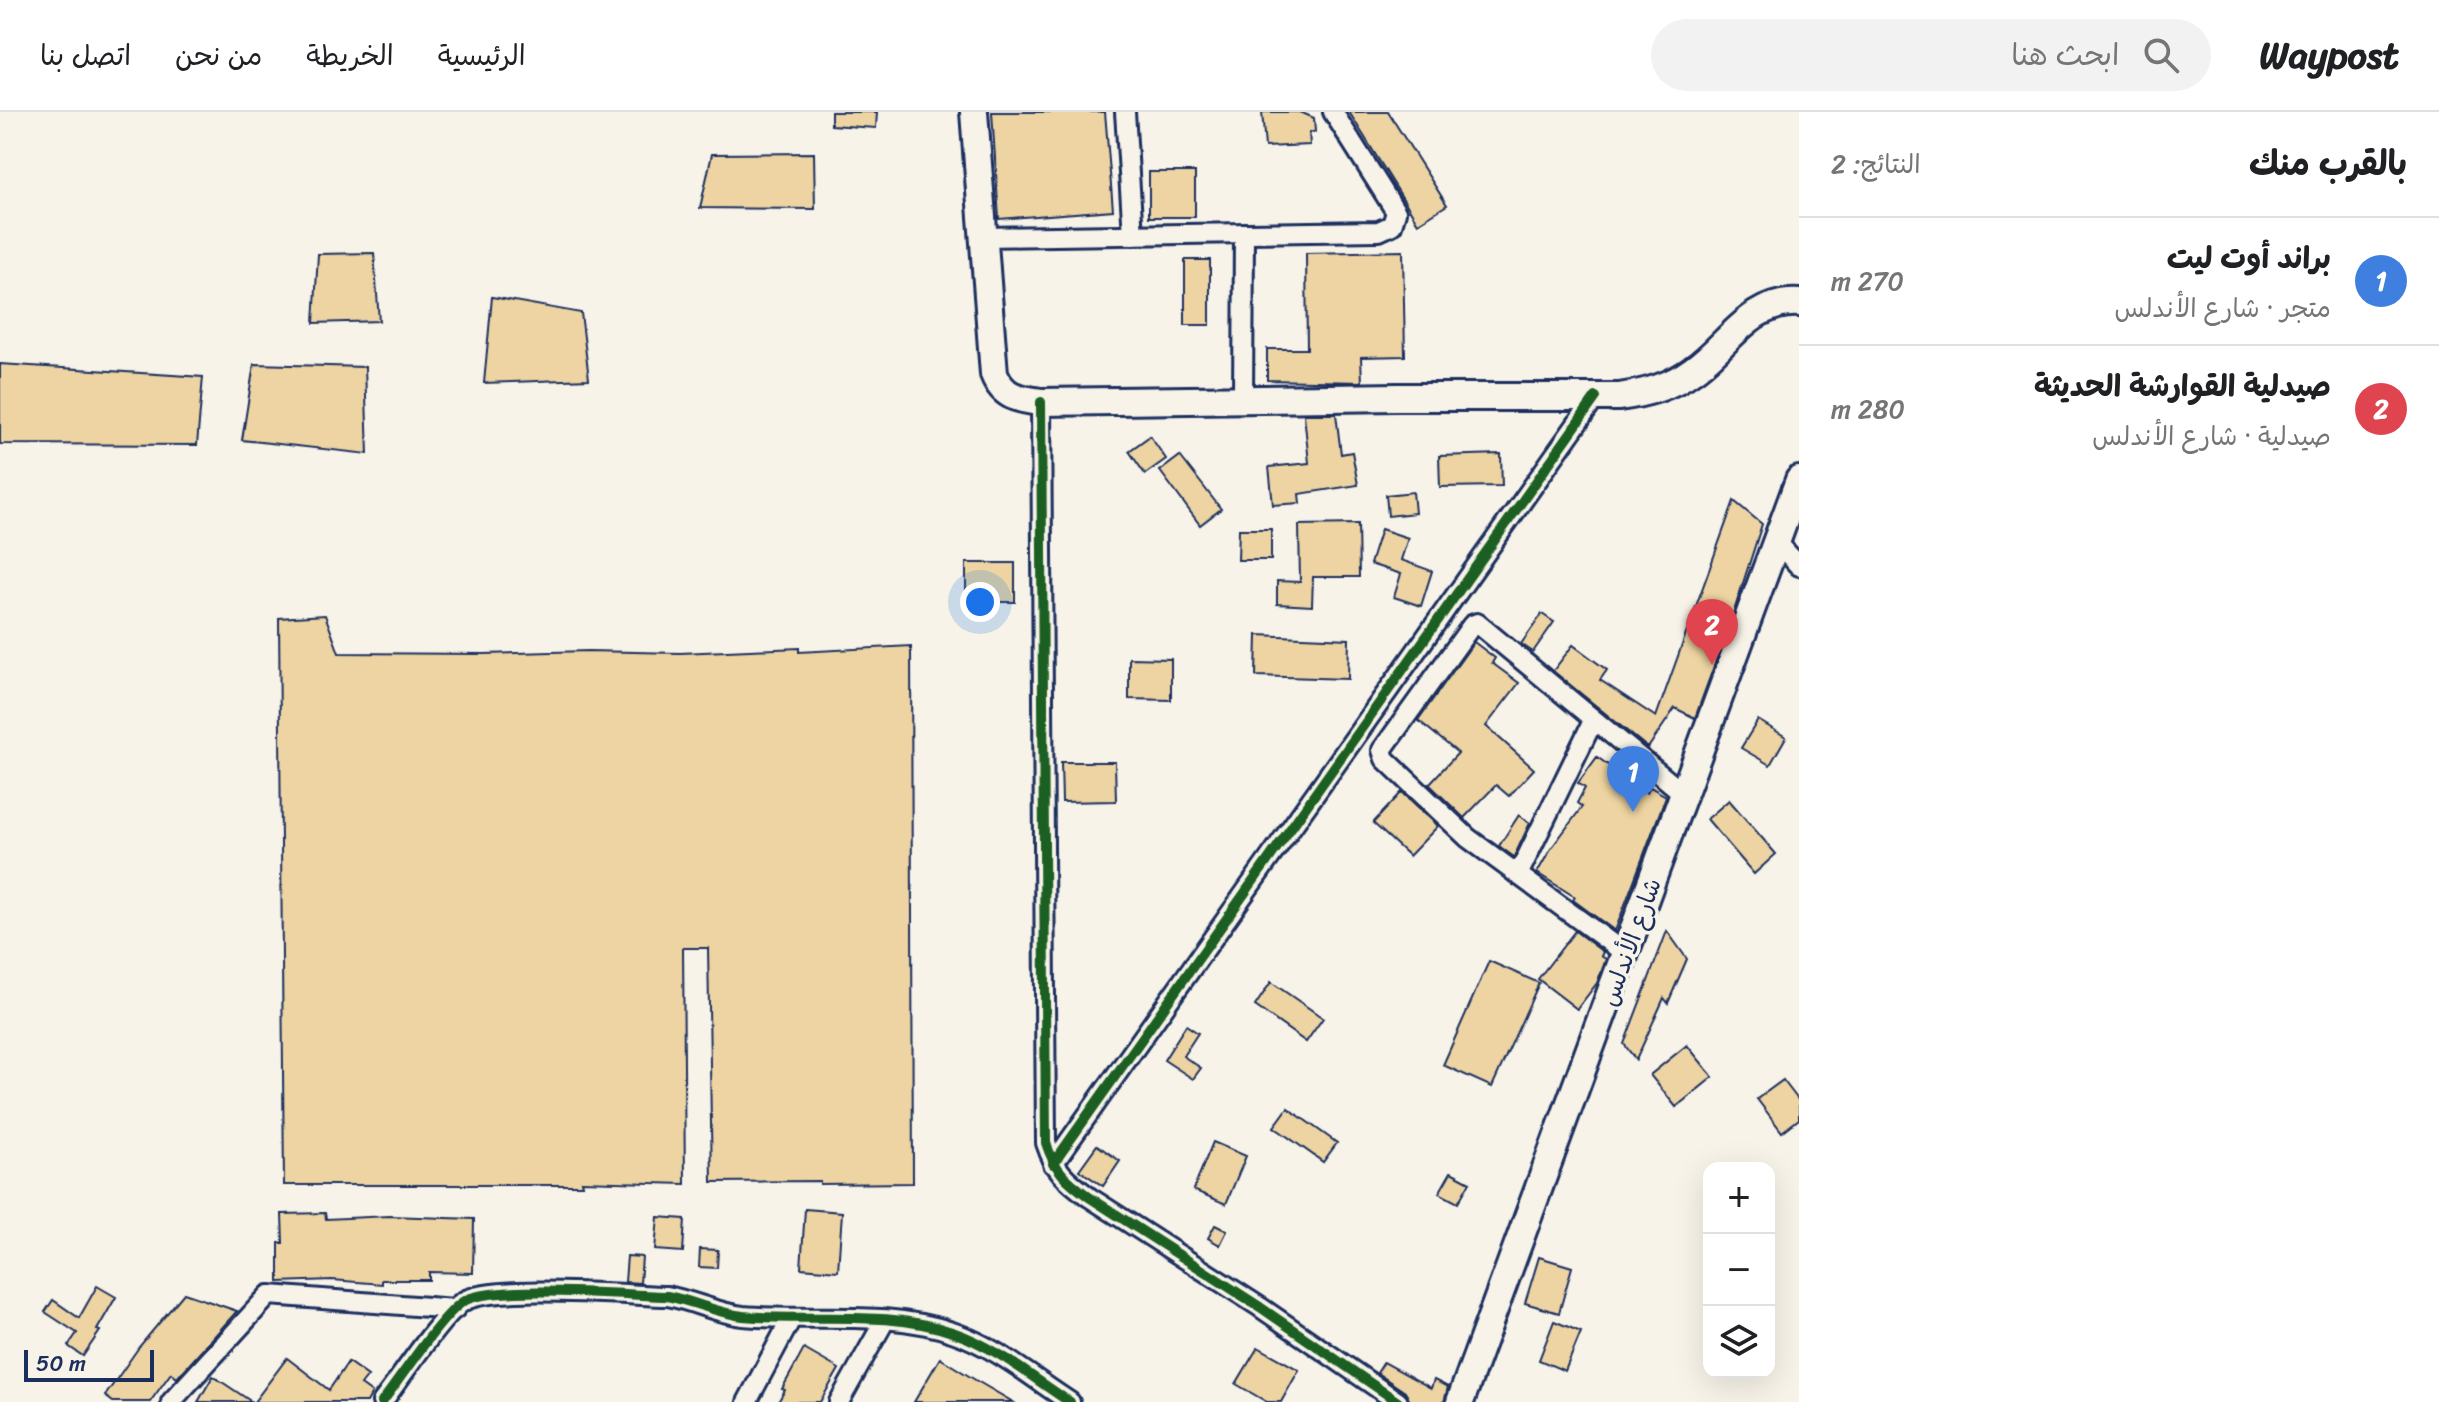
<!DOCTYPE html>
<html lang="ar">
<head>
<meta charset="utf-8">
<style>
  :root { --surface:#fff; --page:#f2f2f2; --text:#202124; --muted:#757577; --line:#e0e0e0; --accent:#c8321e }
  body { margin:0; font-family:Sriracha,"Playpen Sans Arabic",sans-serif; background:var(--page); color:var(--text); direction:rtl }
  .controls { position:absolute; right:24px; bottom:24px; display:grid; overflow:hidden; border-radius:16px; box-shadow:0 8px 32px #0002 }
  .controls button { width:72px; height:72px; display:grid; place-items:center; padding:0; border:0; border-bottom:2px solid var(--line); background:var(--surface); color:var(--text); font:40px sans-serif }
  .scale { position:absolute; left:24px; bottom:20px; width:130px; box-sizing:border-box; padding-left:8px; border:4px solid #1b2f5e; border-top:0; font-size:22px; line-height:28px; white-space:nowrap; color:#1b2f5e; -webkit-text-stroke:6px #f7f3e8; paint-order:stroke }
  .you { position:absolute; left:980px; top:490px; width:28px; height:28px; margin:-20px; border:6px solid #fff; border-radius:50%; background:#1a73e8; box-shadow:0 0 0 12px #1a73e833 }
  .badge { display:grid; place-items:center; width:52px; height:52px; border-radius:50%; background:var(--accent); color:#fff; font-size:26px; font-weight:700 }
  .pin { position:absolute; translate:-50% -66px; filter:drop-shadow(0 2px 4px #0008) }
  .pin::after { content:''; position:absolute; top:42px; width:28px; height:24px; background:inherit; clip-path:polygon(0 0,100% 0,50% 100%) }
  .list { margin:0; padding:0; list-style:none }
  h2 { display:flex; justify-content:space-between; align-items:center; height:104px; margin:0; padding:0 32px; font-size:34px }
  h2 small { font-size:26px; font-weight:400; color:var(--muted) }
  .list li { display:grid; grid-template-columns:52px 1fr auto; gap:24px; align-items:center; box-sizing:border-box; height:128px; padding:0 32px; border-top:2px solid var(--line) }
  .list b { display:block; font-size:30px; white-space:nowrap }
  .list p { margin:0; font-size:26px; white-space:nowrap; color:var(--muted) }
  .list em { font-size:26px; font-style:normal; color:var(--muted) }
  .icon { flex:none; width:44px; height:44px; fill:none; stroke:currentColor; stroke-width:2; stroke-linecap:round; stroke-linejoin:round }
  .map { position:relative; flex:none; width:1799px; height:1290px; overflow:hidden; direction:ltr }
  header { display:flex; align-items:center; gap:48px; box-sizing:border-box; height:112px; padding:0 40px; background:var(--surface); border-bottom:2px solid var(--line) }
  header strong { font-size:38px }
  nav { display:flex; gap:44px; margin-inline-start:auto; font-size:28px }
  .search { width:560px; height:72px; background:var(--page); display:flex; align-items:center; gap:20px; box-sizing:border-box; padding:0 28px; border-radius:44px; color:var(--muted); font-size:30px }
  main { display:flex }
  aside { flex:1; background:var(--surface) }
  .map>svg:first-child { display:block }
  .building { fill:#edd4a2; stroke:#1b2f5e; stroke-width:2 }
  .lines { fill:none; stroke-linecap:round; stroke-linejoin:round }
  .minor-casing { stroke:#1b2f5e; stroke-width:24 }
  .secondary-casing { stroke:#1b2f5e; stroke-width:32 }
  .minor { stroke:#f7f3e8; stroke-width:18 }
  .secondary { stroke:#f7f3e8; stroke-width:26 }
  .cycleway-casing { stroke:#f7f3e8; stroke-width:15 }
  .cycleway { stroke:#1b5e20; stroke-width:10 }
  .labels { text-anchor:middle; stroke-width:7; stroke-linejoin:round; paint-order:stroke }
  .street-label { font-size:24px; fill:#1b2f5e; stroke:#f7f3e8 }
</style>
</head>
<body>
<header>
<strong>Waypost</strong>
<div class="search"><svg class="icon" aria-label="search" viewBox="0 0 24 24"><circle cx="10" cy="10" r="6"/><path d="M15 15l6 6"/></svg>ابحث هنا</div>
<nav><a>الرئيسية</a><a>الخريطة</a><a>من نحن</a><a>اتصل بنا</a></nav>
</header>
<main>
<aside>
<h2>بالقرب منك<small>النتائج: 2</small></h2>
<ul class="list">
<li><span class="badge" style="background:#3f7fe0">1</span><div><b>براند أوت ليت</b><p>متجر · شارع الأندلس</p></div><em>270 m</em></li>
<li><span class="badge" style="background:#e0444e">2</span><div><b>صيدلية القوارشة الحديثة</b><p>صيدلية · شارع الأندلس</p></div><em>280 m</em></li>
</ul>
</aside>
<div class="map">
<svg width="1799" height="1290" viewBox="0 0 1799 1290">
  <rect width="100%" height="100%" fill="#f7f3e8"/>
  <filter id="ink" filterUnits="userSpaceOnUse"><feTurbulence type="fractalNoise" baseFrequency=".0125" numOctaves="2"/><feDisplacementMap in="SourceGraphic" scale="16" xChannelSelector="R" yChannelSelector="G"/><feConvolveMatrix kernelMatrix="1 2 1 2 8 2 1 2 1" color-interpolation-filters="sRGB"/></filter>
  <g filter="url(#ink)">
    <!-- building -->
    <g class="building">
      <path d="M831 0H877L876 16 831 13Z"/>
      <path d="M992 0H1105L1113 98 999 107Z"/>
      <path d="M1262 0H1300L1314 6 1315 20H1309L1310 33 1265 35Z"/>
      <path d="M1349 0H1388L1447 93 1418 111Z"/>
      <path d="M814 41 815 97 700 96 712 42Z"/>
      <rect x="1149" y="60" width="46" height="45"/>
      <path d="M1403 139 1405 244 1361 245 1362 270 1267 268V237H1307L1306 141Z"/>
      <path d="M374 141 379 209 314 211 318 142Z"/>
      <rect x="1185" y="148" width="25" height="65"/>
      <path d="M492 185 581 201 589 267 484 271Z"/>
      <path d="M0 252 203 265 197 333 0 332Z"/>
      <path d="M254 252 365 255 368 342 242 328Z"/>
      <path d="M1304 302H1336L1341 342 1352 340 1358 373 1299 382 1300 391 1273 393 1269 355 1309 351Z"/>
      <path d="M1150 324 1166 347 1145 362 1129 339Z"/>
      <path d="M1501 342 1502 374 1440 375 1439 344Z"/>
      <path d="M1180 344 1221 397 1200 413 1160 359Z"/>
      <path d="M1413 380 1415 401 1388 404 1386 383Z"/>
      <path d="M1734 389 1762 412 1734 499 1695 606 1675 596 1648 636 1553 559 1573 533 1607 558 1600 568 1656 605Z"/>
      <path d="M1358 412 1359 465H1313L1312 494 1277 492V469L1300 470 1299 413Z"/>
      <path d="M1239 417H1271V448H1238Z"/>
      <path d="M1381 417 1408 426 1401 448 1432 459 1421 494 1394 485 1401 462 1370 452Z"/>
      <rect x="966" y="451" width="49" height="39"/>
      <path d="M1542 502 1554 510 1533 540 1521 532Z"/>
      <path d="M325 503 339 541 485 542 588 539 680 541 799 536V540L911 534 913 1071 820 1072V1069L712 1070 708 836H683L685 1072 582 1069 583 1073H284L279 506Z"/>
      <path d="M1257 523 1349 527 1348 567 1256 564Z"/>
      <path d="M1474 530 1495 546 1492 551 1519 571 1486 614 1534 657 1509 684 1496 673 1464 706 1429 672 1458 641 1418 608Z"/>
      <path d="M1129 546 1171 547V588L1129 587Z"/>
      <path d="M1758 608 1786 625 1770 653 1741 636Z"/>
      <path d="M1597 645 1647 681 1650 675 1666 684 1615 819 1573 788 1575 785 1537 761 1550 738 1582 695 1577 691 1585 676 1578 671Z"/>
      <path d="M1061 650H1115L1116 689 1062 690Z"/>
      <path d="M1402 680 1438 714 1409 744 1373 711Z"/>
      <path d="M1729 688 1776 742 1754 762 1707 707Z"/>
      <path d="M1519 703 1530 711 1514 745 1499 734Z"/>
      <path d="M1575 819 1603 840 1601 844 1606 847 1597 871 1577 897 1538 867Z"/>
      <path d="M1667 819 1687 847 1668 891 1664 886 1636 948 1624 932Z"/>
      <path d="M1489 849 1539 871 1492 975 1443 953Z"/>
      <path d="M1271 870 1323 906 1306 930 1255 894Z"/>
      <path d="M1186 913 1198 921 1183 944 1201 956 1193 967 1164 948Z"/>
      <path d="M1687 933 1713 965 1676 995 1650 963Z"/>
      <path d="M1783 968 1799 989V1007L1782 1020 1757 987Z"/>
      <path d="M1288 996 1337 1031 1323 1050 1274 1015Z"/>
      <path d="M1213 1030 1246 1044 1226 1092 1193 1078Z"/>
      <path d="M1097 1033 1120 1049 1103 1074 1079 1058Z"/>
      <path d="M1451 1060 1470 1070 1458 1091 1439 1081Z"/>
      <path d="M805 1097 842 1100 838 1159 801 1156Z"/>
      <path d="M325 1101 326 1107 390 1104 474 1107 473 1161 429 1160V1168H382V1172L332 1168 279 1170V1131H283L282 1102Z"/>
      <path d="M658 1105 685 1107 683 1140 655 1138Z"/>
      <path d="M1215 1113 1227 1119 1220 1133 1208 1126Z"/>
      <path d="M700 1137 718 1138 717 1156 699 1155Z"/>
      <path d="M627 1144 642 1145 640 1171 625 1170Z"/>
      <path d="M1539 1145 1572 1155 1559 1201 1525 1191Z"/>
      <path d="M97 1174 116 1185 97 1218 100 1219 83 1244 68 1234 77 1221 45 1200 53 1188 79 1206Z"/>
      <path d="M184 1181 237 1199 177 1266 171 1261 150 1290H113L105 1284 139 1235Z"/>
      <path d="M1554 1209 1581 1220 1565 1259 1539 1248Z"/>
      <path d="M1258 1235 1299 1258 1281 1290H1267L1236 1272Z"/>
      <path d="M804 1237 839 1257 820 1290H778L785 1278 782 1277Z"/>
      <path d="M287 1246 329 1278 348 1250 368 1264 361 1273 372 1281 367 1290H254Z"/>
      <path d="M940 1246 977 1269 1013 1290H914Z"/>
      <path d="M1384 1250 1431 1276 1434 1268 1448 1275 1444 1290H1410L1405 1280 1377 1261Z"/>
      <path d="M213 1264 252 1290H198Z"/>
    </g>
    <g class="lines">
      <defs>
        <g id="minor">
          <path d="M1125 0 1133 123"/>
          <path d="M984 125 1379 119 1392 113 1396 100 1333 0"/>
          <path d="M1243 288 1244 121"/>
          <path d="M1041 290 1046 1031C1055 1059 1066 1068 1089 1085L1260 1195 1398 1290"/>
          <path d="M1777 430 1799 454"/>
          <path d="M1518 763 1593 609"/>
          <path d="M1626 842 1468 726 1385 647 1382 638 1472 513 1477 511 1684 682"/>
          <path d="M1053 1052 1596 285"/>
          <path d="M171 1290 269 1183 455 1197"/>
          <path d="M382 1290C400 1267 442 1202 464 1189 492 1172 628 1183 667 1184 694 1189 716 1201 743 1204 813 1210 888 1197 955 1221 996 1235 1034 1267 1070 1290"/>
          <path d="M747 1290 791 1207"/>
          <path d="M839 1290 885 1208"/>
        </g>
        <g id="secondary">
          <path d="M974 0 994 262C1003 285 1018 287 1041 290L1398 285H1619C1646 281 1670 275 1693 258 1729 233 1750 188 1799 191"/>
          <path d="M1460 1290 1799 368"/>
        </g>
      </defs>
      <!-- minor casing -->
      <use href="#minor" class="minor-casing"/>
      <!-- secondary casing -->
      <use href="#secondary" class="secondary-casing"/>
      <!-- minor -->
      <use href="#minor" class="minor"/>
      <!-- secondary -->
      <use href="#secondary" class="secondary"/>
      <defs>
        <g id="cycleway">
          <path d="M1041 290 1046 1031C1055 1059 1066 1068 1089 1085L1260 1195 1398 1290"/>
          <path d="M1053 1052 1596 285"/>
          <path d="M382 1290C400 1267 442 1202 464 1189 492 1172 628 1183 667 1184 694 1189 716 1201 743 1204 813 1210 888 1197 955 1221 996 1235 1034 1267 1070 1290"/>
        </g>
      </defs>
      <!-- cycleway casing -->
      <use href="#cycleway" class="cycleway-casing"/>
      <!-- cycleway -->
      <use href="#cycleway" class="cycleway"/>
    </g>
  </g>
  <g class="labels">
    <!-- street labels -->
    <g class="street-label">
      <text transform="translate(1631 830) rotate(-70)" y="8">شارع الأندلس</text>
    </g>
  </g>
</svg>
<div class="controls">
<button>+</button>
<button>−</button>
<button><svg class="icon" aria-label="layers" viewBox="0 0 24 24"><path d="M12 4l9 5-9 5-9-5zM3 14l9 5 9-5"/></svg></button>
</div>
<div class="scale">50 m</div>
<div class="you"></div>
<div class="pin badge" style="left:1633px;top:700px;background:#3f7fe0">1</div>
<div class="pin badge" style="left:1712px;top:553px;background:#e0444e">2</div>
</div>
</main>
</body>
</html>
